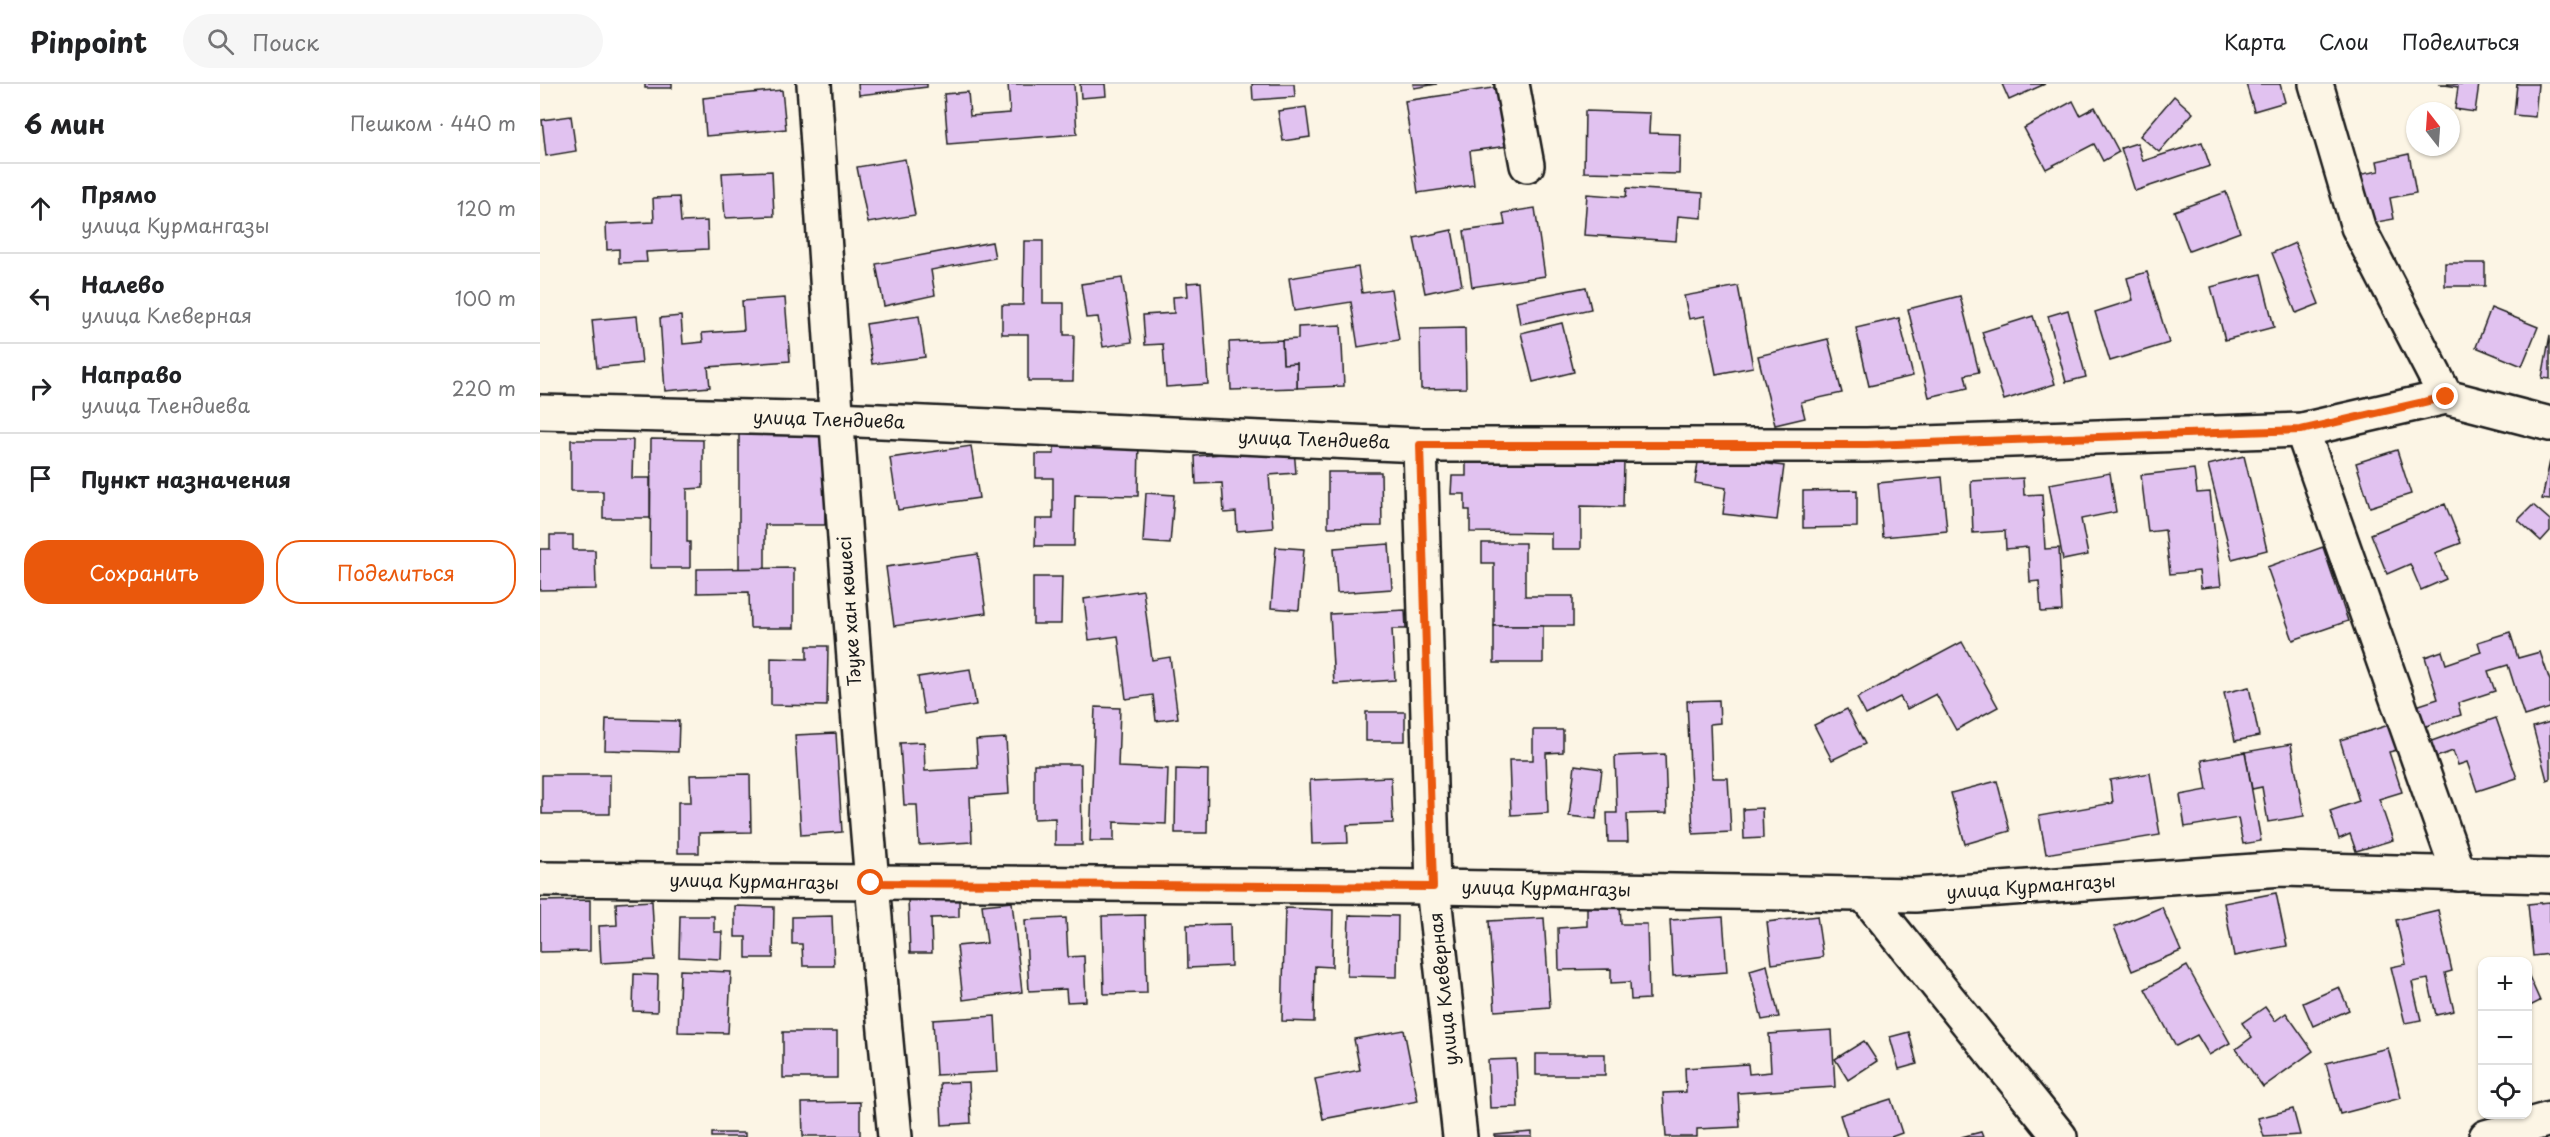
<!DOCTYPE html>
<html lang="ru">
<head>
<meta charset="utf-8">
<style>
  :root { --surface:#fff; --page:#f6f6f6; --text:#202124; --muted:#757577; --line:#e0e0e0; --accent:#ea580c }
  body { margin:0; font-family:"Playpen Sans",sans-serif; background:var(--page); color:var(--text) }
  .controls { position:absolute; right:18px; bottom:18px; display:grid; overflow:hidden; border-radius:12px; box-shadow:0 2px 4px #0004 }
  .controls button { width:54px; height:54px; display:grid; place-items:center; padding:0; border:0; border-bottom:2px solid var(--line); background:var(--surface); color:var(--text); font:30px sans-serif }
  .compass { position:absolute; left:1866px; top:18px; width:54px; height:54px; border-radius:50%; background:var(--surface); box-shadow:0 2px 4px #0004; rotate:343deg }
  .stop { position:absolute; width:18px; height:18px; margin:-14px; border:4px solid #ea580c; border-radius:50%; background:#fff }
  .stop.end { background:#ea580c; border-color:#fff; box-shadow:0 2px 6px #0008 }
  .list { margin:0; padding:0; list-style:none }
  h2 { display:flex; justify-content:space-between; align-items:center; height:78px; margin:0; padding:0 24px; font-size:26px }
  h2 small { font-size:20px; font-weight:400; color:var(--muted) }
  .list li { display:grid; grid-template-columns:39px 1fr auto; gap:18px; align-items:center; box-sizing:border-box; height:90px; padding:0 24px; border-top:2px solid var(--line) }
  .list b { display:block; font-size:22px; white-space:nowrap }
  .list p { margin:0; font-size:20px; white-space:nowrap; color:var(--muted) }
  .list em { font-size:20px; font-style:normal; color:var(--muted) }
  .actions { display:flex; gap:12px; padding:18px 24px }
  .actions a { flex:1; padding:14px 0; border:2px solid var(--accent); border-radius:24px; text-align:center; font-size:21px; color:var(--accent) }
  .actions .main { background:var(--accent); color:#fff }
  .icon { flex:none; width:33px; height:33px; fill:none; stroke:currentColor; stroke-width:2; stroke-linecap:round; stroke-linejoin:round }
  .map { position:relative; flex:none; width:2010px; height:1053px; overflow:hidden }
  header { display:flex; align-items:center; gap:36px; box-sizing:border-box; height:84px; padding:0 30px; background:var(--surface); border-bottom:2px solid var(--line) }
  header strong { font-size:28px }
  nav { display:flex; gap:33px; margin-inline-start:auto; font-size:21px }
  .search { width:420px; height:54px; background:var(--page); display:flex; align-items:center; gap:15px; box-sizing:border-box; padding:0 21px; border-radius:33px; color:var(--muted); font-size:22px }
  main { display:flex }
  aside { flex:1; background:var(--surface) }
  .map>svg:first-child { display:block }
  .building { fill:#e1c2f0; stroke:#1c1c1c; stroke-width:1.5 }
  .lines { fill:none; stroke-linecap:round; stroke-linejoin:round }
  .minor-casing { stroke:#1c1c1c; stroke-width:38 }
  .minor { stroke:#fcf5e5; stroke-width:33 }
  .route { stroke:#ea580c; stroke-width:8 }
  .labels { text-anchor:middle; stroke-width:6; stroke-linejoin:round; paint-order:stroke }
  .street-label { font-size:18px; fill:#1c1c1c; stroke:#fcf5e5 }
</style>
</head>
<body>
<header>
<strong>Pinpoint</strong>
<div class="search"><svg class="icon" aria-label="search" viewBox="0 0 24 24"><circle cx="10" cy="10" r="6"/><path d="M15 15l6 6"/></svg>Поиск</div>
<nav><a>Карта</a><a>Слои</a><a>Поделиться</a></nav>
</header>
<main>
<aside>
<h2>6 мин<small>Пешком · 440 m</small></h2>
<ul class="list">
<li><svg class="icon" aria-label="ahead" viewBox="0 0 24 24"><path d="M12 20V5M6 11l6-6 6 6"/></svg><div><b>Прямо</b><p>улица Курмангазы</p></div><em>120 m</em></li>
<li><svg class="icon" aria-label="left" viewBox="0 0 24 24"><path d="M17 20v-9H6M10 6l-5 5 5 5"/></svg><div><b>Налево</b><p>улица Клеверная</p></div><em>100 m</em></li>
<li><svg class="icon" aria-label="right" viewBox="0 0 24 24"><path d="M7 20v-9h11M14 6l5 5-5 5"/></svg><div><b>Направо</b><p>улица Тлендиева</p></div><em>220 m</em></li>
<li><svg class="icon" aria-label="arrive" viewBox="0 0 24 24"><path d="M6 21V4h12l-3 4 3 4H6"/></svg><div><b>Пункт назначения</b></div></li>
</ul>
<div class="actions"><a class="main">Сохранить</a><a>Поделиться</a></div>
</aside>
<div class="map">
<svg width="2010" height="1053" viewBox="0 0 2010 1053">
  <rect width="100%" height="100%" fill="#fcf5e5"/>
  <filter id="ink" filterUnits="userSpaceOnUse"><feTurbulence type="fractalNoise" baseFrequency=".0167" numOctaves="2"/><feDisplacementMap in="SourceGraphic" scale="12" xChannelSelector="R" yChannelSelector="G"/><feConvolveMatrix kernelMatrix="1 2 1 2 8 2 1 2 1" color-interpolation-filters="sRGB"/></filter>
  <g filter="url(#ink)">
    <!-- building -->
    <g class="building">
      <rect x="105" y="0" width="27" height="4"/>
      <path d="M318 0H387V3L319 11Z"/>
      <path d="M468 0H534L537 50 408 60 404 10 428 8 430 32 470 29Z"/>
      <path d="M540 0H565L566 12 541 14Z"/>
      <path d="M712 0H754L755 13 713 16Z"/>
      <path d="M873 0H897L874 4Z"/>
      <path d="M1462 0H1505L1469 16Z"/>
      <path d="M1706 0H1740L1745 18 1714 27Z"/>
      <path d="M1898 0H1939L1935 28 1915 25 1918 3Z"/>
      <path d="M1977 0H1998L1995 33 1974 31Z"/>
      <path d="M959 3 968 62 930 67 934 101 878 109 865 17Z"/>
      <path d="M242 6 246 45 166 52 163 14Z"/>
      <path d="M1634 12 1653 29 1619 68 1600 52Z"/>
      <path d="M1533 17 1540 31 1555 23 1579 68 1563 77 1554 60 1506 85 1484 44Z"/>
      <path d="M766 23 770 53 743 57 738 27Z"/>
      <path d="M1045 27 1110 29 1109 49 1140 50 1139 90 1044 88Z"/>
      <path d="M31 32 36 67 6 72 2 36Z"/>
      <path d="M1662 58 1670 82 1595 107 1581 64 1597 59 1603 77Z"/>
      <path d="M1869 70 1876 109 1850 114 1854 135 1826 140 1817 91 1839 87 1837 77Z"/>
      <path d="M365 75 375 131 328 139 317 83Z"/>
      <path d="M232 87 234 132 185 134 182 89Z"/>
      <path d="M1087 104 1163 109 1162 134 1138 132 1136 157 1044 151 1047 110 1086 113Z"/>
      <path d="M1686 108 1700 148 1649 167 1634 127Z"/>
      <path d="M139 113 141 138 167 137 168 165 106 168 107 178 79 179V165L67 166 66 140 114 138 113 114Z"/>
      <path d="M995 124 1005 192 932 203 924 147 965 141 963 129Z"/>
      <path d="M912 146 922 201 885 209 874 154Z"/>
      <path d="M484 157H503V219H524V251H534L533 297H488V250H462V221H483Z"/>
      <path d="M452 158 455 174 391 186 395 211 344 222 336 180Z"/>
      <path d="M1755 159 1779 220 1756 229 1732 169Z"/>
      <rect x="1905" y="179" width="40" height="23"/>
      <path d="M818 183 822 209 851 205 859 256 818 263 811 218 754 227 749 194Z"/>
      <path d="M1607 188 1629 259 1570 277 1555 228 1593 216 1587 194Z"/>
      <path d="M1721 190 1734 243 1685 256 1671 203Z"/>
      <path d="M582 194 592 258 563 263 558 233 546 234 541 200Z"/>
      <path d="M661 198 668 300 626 303 623 260 605 261 603 231 634 229 633 213 648 212 647 199Z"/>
      <path d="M1198 202 1213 283 1176 290 1165 232 1149 235 1144 212Z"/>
      <path d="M1046 203 1051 225 980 240 976 217Z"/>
      <path d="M1420 212 1439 288 1425 291 1428 304 1389 313 1368 225Z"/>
      <path d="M245 214 250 277 168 283 170 303 125 307 120 234 141 232 143 260 163 258 162 249 204 246 202 217Z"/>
      <path d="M1951 224 1998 243 1982 282 1936 263Z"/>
      <path d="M1528 226 1546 293 1526 298 1508 232Z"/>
      <path d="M97 232 102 279 57 284 52 236Z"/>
      <path d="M379 232 385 273 332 280 326 240Z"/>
      <path d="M1493 232 1515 300 1464 316 1442 248Z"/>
      <path d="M1359 234 1373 292 1329 302 1316 244Z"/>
      <path d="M1022 239 1034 288 993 298 981 249Z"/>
      <path d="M801 241 804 302 757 304V279L743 280 742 256 758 255V243Z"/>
      <path d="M925 244 926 304 881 305 880 245Z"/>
      <path d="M2010 251V295L2002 294Z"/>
      <path d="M1288 255 1302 309 1261 318 1265 334 1235 341 1218 272Z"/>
      <path d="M742 256 743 280 757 279V304L691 306 689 258Z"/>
      <path d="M284 343 285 441H225V485H199V344Z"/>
      <path d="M111 355 163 356V404L147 405V458H150V484H110Z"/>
      <path d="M31 356H93L92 394H110V434H63V407H31Z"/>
      <path d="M514 356H599L598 412 535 411 534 462H495L496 435H513V394H496V370H514Z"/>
      <path d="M431 362 439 414 358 426 350 374Z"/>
      <path d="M754 365 756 389 729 391 733 444 697 447 696 428 684 429 682 399 656 400 655 372Z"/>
      <path d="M1857 366 1871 410 1830 423 1816 379Z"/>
      <path d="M1159 371 1244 382 1237 436 1183 430 1186 404 1155 399Z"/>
      <path d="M1704 372 1727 466 1692 475 1668 381Z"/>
      <path d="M926 374 1084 376 1083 423 1041 422V465H1011V449L930 448V426H925V410H911L912 392H926Z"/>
      <path d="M2010 377V416L2002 415Z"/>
      <path d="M1654 385 1657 409 1670 408 1681 502 1661 504 1659 487 1630 490 1625 446 1608 448 1601 391Z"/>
      <path d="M788 388H841L842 442 788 443Z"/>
      <path d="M1570 389 1576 428 1541 435 1548 471 1523 476 1509 400Z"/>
      <path d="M1402 393 1407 447 1343 453 1338 399Z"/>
      <path d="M1483 394 1484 411 1502 410 1505 465 1519 464 1522 527 1501 528 1499 497 1490 498 1488 463 1466 465 1465 447 1433 449 1431 397Z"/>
      <path d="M1317 406V443L1263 444V407Z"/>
      <path d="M606 409 634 411 630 460 603 458Z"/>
      <path d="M1905 420 1921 459 1895 469 1906 495 1881 506 1870 480 1847 490 1831 450Z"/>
      <path d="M1993 421 2010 436V447L2001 457 1978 436Z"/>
      <path d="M10 451H33V466H55L56 505 0 506V465H10Z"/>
      <path d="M942 459H985V512H1033V542H954V479H942Z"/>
      <path d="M849 460 852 505 797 509 794 464Z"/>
      <path d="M736 463 764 465 759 526 731 524Z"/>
      <path d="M1783 463 1808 537 1753 556 1727 483Z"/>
      <path d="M438 470 446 529 354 542 346 483Z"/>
      <path d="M254 484V544H210L209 508 157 509V485Z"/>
      <path d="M493 493H522L521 540H493Z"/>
      <path d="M603 506 612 576 630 573 638 634 616 637 613 611 586 615 578 552 549 556 544 515Z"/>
      <path d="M865 526 866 545H852L855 596 794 600 790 530Z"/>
      <rect x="954" y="542" width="49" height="37"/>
      <path d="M1970 548 1978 574 2000 568 2010 597V624L1984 632 1968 581 1948 587 1955 607 1918 619 1921 631 1877 645 1870 624 1898 615 1885 573 1902 567 1906 580 1941 568 1938 558Z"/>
      <path d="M1422 558 1458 623 1416 646 1396 610 1367 625 1360 613 1326 631 1317 614Z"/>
      <path d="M267 562H288L287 622 231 621V574L267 575Z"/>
      <path d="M430 585 436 621 384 630 378 593Z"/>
      <path d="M1709 603 1719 652 1695 657 1684 609Z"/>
      <path d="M1179 616 1180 639 1170 640 1172 694H1188L1191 748 1153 750 1147 617Z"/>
      <path d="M555 623 580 624 578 683 628 685 626 740 574 738V757H550Z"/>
      <path d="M1307 625 1325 660 1292 676 1274 641Z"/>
      <rect x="826" y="628" width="39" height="29"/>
      <path d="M1956 634 1977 694 1937 707 1927 678 1918 681 1913 667 1891 675 1886 659Z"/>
      <path d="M66 635 139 637 138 668 65 666Z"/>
      <path d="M2010 638V695L2007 696 1993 643Z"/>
      <path d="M1849 641 1857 666 1849 668 1862 708 1839 715 1853 756 1816 767 1810 750 1799 755 1790 727 1819 717 1800 656Z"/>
      <path d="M993 646H1023V668L1006 669 1008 729 971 731 969 676H993Z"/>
      <path d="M296 649 302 748 261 751 255 651Z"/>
      <path d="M466 654 469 710 430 713 432 758 379 761 377 721H364L360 659 384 658 385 687 438 684 436 656Z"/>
      <path d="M1751 660 1764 732 1728 738 1722 703 1712 705 1705 668Z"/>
      <path d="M1705 668 1721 757 1703 760 1698 734 1645 743 1640 711 1667 706 1662 676Z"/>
      <path d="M1125 670 1127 729 1087 730 1088 758H1068L1067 729H1077L1075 672Z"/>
      <path d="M494 680H541L542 761H515V734L494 735Z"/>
      <path d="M1035 681 1062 685 1056 735 1029 732Z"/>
      <path d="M636 685 668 686 667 749H635Z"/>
      <path d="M1610 689 1620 751 1506 770 1499 732 1573 719 1570 696Z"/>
      <path d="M210 690 211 748 159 749V769H138V718H151L150 691Z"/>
      <rect x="2" y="691" width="68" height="39"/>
      <path d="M851 693 853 739 807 741 808 759 772 760 770 696Z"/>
      <path d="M1457 697 1470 747 1425 760 1411 709Z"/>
      <path d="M1222 724 1223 754 1204 755 1203 725Z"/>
      <path d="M1736 809 1747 862 1694 872 1684 819Z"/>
      <path d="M419 813V833L391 834 392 869H370L368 815Z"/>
      <path d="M50 816V867L0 868V817Z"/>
      <path d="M112 817 115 876 61 879 59 842 77 841 76 819Z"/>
      <path d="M472 818 482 908 423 916 417 862 447 859 442 821Z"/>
      <path d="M2010 818V870L1993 872 1988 820Z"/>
      <path d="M1080 819 1081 840H1107L1109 915 1091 916 1090 898 1071 899V885L1019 886 1018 844 1047 842V820Z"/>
      <path d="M195 822 234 823 233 874H206V853H195Z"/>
      <path d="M1622 823 1641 867 1592 887 1574 843Z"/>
      <path d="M745 824 793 826 792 883 775 882 774 938 742 937Z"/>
      <path d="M1898 826 1912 887 1905 889 1914 927 1896 931 1888 895 1872 898 1881 936 1865 939 1851 883 1866 880 1856 836Z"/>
      <path d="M605 831 607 909 564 910 562 832Z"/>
      <path d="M809 831 858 832 857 893 807 892Z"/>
      <path d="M140 832H174V848H182L181 875 139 873Z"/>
      <path d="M292 832 294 882H263L262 860H252V833Z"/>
      <path d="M1277 832 1283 873 1232 880 1227 838Z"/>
      <path d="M1183 833 1187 888 1133 892 1130 836Z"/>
      <path d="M526 834 528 873 544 872 546 917 527 918 526 905 489 907 485 836Z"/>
      <path d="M1004 834 1010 923 955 927 949 837Z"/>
      <path d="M690 840 691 882 648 884 647 841Z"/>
      <path d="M1227 881 1239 933 1222 936 1210 886Z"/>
      <path d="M1647 882 1690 959 1669 971 1657 951 1636 962 1605 905Z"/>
      <path d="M140 886 191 888 188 949 138 948Z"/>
      <path d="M94 890 118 891 117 928 93 927Z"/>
      <path d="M1988 890 2000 917 1988 923Z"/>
      <path d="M1799 903 1809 926 1773 942 1763 919Z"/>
      <path d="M1725 923 1735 937 1746 929 1773 967 1723 1003 1696 965 1712 953 1702 939Z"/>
      <path d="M455 932 458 988 396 991 393 936Z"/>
      <path d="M864 946 878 1017 783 1035 775 995 820 986 814 955Z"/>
      <path d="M1292 946 1295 1003 1198 1009 1200 1043 1157 1045V1053H1126L1123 1009 1146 1008 1145 984 1208 980 1209 990 1231 988 1229 950Z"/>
      <rect x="243" y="948" width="54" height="46"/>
      <path d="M1369 948 1377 980 1359 985 1350 953Z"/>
      <path d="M1324 957 1337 977 1308 996 1295 975Z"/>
      <path d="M1848 964 1861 1014 1800 1030 1786 979Z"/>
      <rect x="996" y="970" width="69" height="21"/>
      <path d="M976 975 978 1023 950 1024 948 976Z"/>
      <path d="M429 998 431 1039 402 1041 400 999Z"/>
      <path d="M1351 1015 1362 1049 1351 1053H1307L1300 1031Z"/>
      <path d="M320 1018V1052H263L262 1019Z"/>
      <path d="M1753 1025 1760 1051 1724 1053 1718 1034Z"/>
      <path d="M992 1048V1053H955V1051Z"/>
      <path d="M1441 1048 1443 1053H1421Z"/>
      <rect x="172" y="1049" width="33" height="4"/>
    </g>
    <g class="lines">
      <defs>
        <g id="minor">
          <path d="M274 0C297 351 321 702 355 1053"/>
          <path d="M972 0 987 81"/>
          <path d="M1776 0 1818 143 1906 313"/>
          <path d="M0 328 296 335 880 361H1327L1762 346 1906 313 2010 340"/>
          <path d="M1762 346 1919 790"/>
          <path d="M880 361 893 803 920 1053"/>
          <path d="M0 795 893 803 1375 811 1742 785 2010 792"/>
          <path d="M1324 810 1520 1053"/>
          <path d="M1946 1053 2010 1035"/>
        </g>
      </defs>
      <!-- minor casing -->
      <use href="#minor" class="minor-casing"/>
      <!-- minor -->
      <use href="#minor" class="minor"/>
    </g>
  </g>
  <g class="lines" filter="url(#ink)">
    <!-- route -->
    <path class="route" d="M331 799 893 803 880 361H1327L1761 346 1906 313"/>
  </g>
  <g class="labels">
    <!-- street labels -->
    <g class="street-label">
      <text transform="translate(289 336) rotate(2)" y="6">улица Тлендиева</text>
      <text transform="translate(774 356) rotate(2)" y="6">улица Тлендиева</text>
      <text transform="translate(310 527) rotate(-94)" y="6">Тәуке хан көшесі</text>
      <text transform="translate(214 798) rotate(1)" y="6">улица Курмангазы</text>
      <text transform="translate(1491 803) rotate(-4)" y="6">улица Курмангазы</text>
      <text transform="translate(1006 805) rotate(1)" y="6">улица Курмангазы</text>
      <text transform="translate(904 905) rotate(-96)" y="6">улица Клеверная</text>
    </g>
  </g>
</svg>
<div class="controls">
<button>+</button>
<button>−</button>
<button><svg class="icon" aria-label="locate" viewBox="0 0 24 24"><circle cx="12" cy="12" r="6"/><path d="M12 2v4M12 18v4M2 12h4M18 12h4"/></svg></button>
</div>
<svg class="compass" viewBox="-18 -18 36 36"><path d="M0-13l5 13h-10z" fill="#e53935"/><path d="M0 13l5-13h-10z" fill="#757577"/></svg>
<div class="stop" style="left:331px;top:799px"></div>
<div class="stop end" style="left:1906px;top:313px"></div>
</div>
</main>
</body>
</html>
